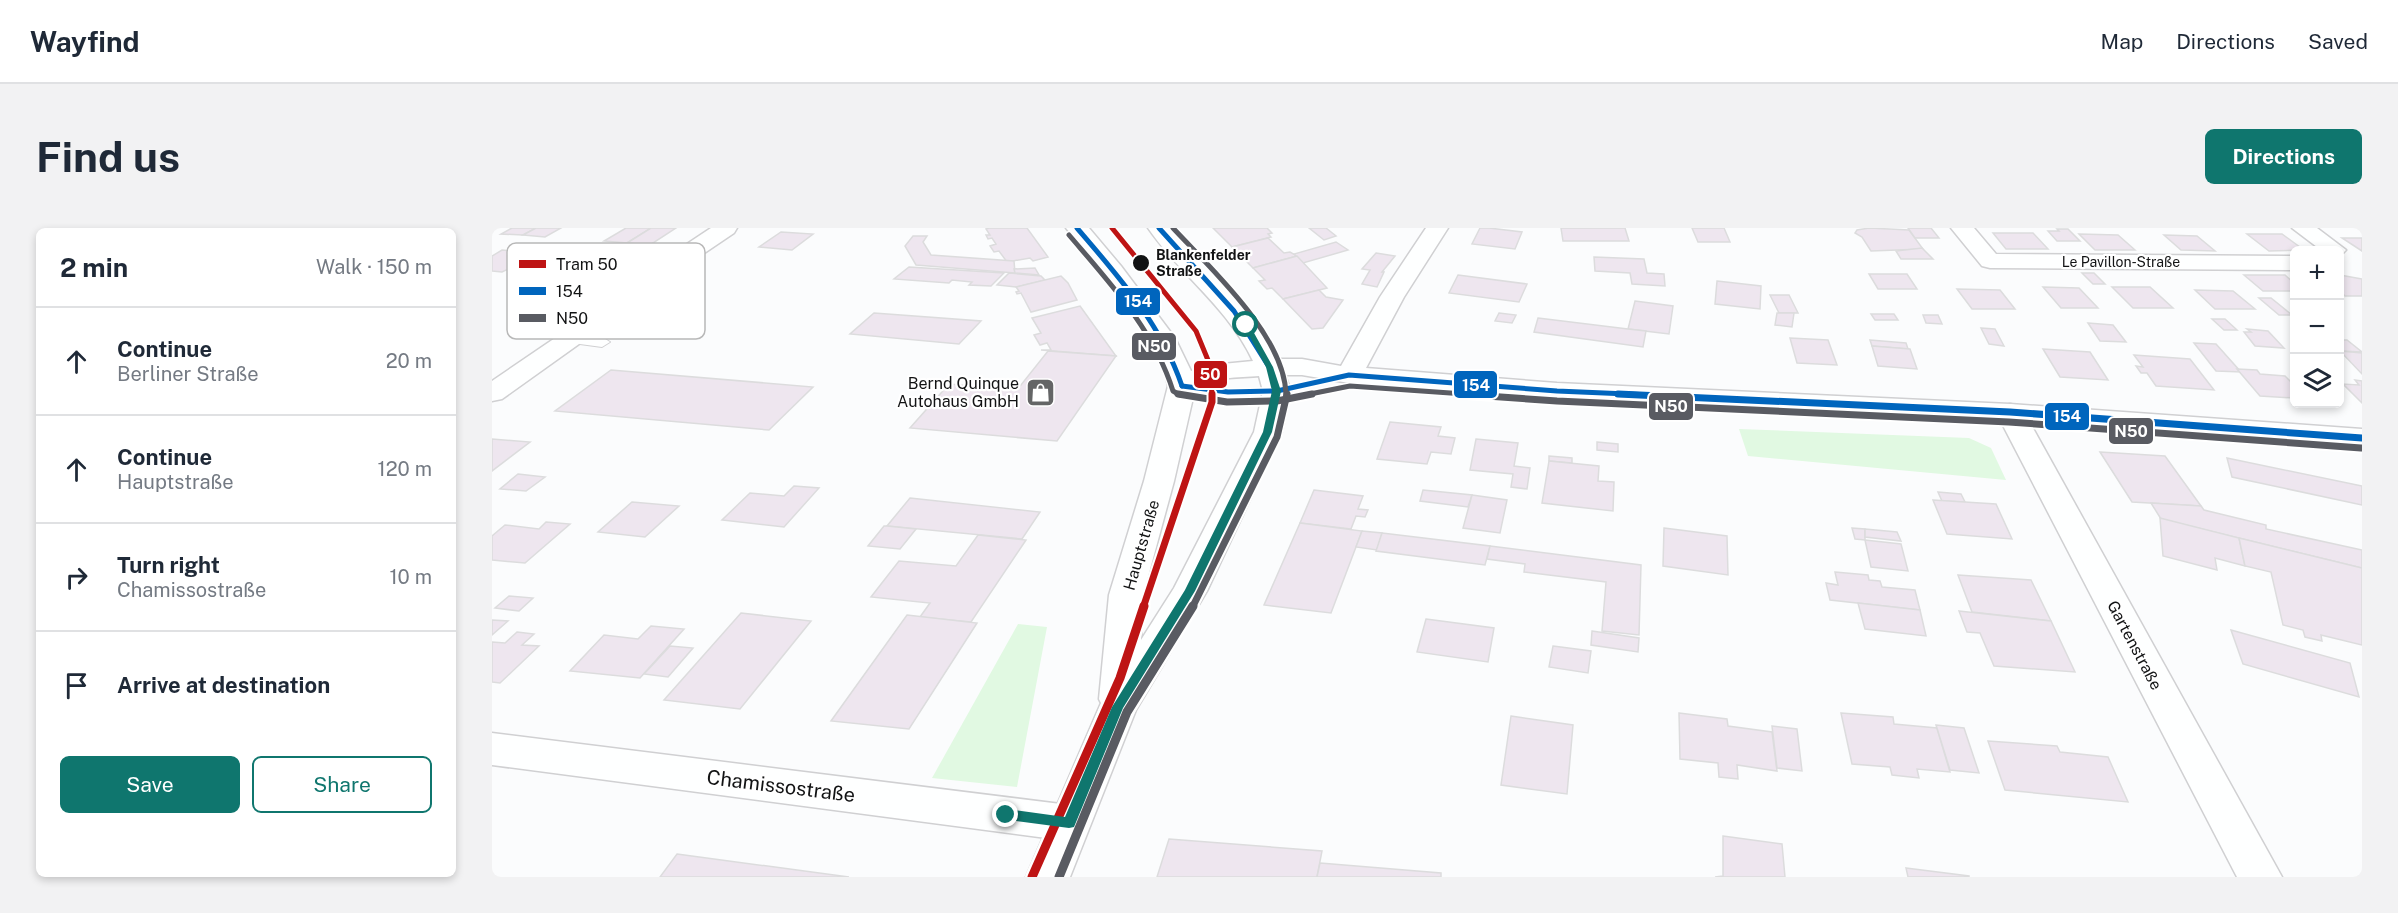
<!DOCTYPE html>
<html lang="en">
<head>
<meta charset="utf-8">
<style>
  :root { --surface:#fff; --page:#f2f2f3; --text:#1f2937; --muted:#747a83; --line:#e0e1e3; --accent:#0f766e }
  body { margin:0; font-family:"Public Sans",sans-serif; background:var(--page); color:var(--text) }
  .controls { position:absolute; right:18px; top:18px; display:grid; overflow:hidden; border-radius:9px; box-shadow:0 3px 9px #0003 }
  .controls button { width:54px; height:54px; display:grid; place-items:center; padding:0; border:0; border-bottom:2px solid var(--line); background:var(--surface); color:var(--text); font:30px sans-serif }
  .stop { position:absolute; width:18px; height:18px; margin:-14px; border:4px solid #0f766e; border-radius:50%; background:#fff }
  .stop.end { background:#0f766e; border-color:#fff; box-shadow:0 2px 6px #0008 }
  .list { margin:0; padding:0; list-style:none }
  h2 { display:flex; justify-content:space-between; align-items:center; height:78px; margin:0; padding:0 24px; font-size:26px }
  h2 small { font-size:20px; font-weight:400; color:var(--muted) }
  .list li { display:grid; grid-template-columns:39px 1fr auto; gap:18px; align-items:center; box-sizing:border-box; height:108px; padding:0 24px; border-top:2px solid var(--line) }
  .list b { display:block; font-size:22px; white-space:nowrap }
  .list p { margin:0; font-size:20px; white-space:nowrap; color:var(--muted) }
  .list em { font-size:20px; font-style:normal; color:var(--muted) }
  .actions { display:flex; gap:12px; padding:18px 24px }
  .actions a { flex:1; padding:14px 0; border:2px solid var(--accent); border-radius:9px; text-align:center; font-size:21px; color:var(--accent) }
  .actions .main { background:var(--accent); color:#fff }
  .icon { flex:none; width:33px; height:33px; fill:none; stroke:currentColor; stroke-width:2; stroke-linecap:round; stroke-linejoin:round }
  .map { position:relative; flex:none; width:1870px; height:649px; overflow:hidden; border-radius:9px }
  header { display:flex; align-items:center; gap:36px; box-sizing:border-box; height:84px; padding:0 30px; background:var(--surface); border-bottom:2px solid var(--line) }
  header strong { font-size:28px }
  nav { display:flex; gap:33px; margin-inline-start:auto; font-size:21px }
  .intro { display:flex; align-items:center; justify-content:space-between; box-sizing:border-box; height:144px; padding:0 36px }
  h1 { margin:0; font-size:42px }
  .button { padding:15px 27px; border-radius:9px; background:var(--accent); color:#fff; font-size:21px; font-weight:700 }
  main { display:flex; gap:36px; padding:0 36px }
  aside { flex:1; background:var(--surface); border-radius:9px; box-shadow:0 3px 9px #0003 }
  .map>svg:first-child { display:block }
  .green { fill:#e1f9e2 }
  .building { fill:#eee6ef; stroke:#dcdcdd; stroke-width:1.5 }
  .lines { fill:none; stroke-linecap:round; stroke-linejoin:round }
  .lane-casing { stroke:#d0d0d2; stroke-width:2 }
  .street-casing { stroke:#d0d0d2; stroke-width:3 }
  .secondary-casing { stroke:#d0d0d2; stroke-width:3 }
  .lane { fill:#feffff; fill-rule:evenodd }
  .street { fill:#feffff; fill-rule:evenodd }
  .secondary { fill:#feffff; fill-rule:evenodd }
  .bus-1-far1-casing { stroke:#fff; stroke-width:8 }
  .bus-1-casing { stroke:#fff; stroke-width:11 }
  .bus-2-far2-casing { stroke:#fff; stroke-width:8 }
  .bus-2-far1-casing { stroke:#fff; stroke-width:11 }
  .bus-2-casing { stroke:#fff; stroke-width:14 }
  .bus-1-far1 { stroke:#0065bd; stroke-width:5 }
  .bus-1 { stroke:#0065bd; stroke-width:7 }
  .bus-2-far2 { stroke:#595b62; stroke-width:5 }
  .bus-2-far1 { stroke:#595b62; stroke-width:7 }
  .bus-2 { stroke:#595b62; stroke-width:9 }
  .tram-1-far2-casing { stroke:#fff; stroke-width:8 }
  .tram-1-far1-casing { stroke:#fff; stroke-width:11 }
  .tram-1-casing { stroke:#fff; stroke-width:14 }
  .tram-1-far2 { stroke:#be1414; stroke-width:5 }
  .tram-1-far1 { stroke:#be1414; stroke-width:7 }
  .tram-1 { stroke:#be1414; stroke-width:9 }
  .route { fill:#0f766e }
  .stop-dot { fill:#121314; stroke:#fff; stroke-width:2 }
  .labels { text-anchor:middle; stroke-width:4.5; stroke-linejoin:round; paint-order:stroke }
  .far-stop-label { font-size:14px; font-weight:bold; fill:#121314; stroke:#fff; text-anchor:start }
  .far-street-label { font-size:14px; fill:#121314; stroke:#fff }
  .poi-label { font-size:16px; fill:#121314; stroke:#fff; text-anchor:end }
  .street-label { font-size:16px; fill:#121314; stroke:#fff }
  .near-street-label { font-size:20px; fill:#121314; stroke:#fff }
  .key { fill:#fff; stroke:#b8b8b8; stroke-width:1.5 }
  .key-label { font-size:16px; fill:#121314 }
  .line-badge { stroke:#fff; stroke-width:2 }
  .badge-label { font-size:16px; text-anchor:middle; font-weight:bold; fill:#fff }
</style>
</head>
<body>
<header>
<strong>Wayfind</strong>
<nav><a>Map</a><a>Directions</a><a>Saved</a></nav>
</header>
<div class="intro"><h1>Find us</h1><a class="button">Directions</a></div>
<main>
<aside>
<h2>2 min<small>Walk · 150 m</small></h2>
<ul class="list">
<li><svg class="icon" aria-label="ahead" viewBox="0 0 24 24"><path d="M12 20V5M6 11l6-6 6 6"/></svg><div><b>Continue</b><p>Berliner Straße</p></div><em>20 m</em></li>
<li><svg class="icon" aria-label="ahead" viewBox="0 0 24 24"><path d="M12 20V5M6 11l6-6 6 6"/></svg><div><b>Continue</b><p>Hauptstraße</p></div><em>120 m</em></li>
<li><svg class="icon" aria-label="right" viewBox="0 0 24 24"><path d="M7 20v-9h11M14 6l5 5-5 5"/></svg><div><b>Turn right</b><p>Chamissostraße</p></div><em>10 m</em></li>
<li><svg class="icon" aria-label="arrive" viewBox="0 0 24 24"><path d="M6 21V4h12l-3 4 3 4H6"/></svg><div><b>Arrive at destination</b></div></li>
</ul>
<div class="actions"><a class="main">Save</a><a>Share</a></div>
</aside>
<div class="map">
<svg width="1870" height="649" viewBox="0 0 1870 649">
  <rect width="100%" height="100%" fill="#fbfcfd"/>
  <!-- green -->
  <g class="green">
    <path d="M1247 201 1477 210 1499 220 1514 252 1256 228Z"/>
    <path d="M526 396 555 399 525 559 440 550Z"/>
  </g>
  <!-- building -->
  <g class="building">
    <path d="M20 0H44L31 7 9 6Z"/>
    <path d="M44 0H69L53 9 31 7Z"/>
    <path d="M134 0H159L135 15 112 13Z"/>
    <path d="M159 0H184L158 17 135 15Z"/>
    <path d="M535 0 556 29 541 33 538 30 515 34 507 23 502 24 498 18 504 16 500 10 496 11 494 7H498L494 1 497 0Z"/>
    <path d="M721 0H775L780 5 776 6 779 9 740 19Z"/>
    <path d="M817 0H834L844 8 832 12Z"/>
    <path d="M988 0H997L1030 4 1023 21 980 16Z"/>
    <path d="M1069 0H1133L1137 13H1071Z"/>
    <path d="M1200 0H1232L1238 14H1206Z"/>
    <path d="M1377 0 1417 2 1431 21 1379 23 1370 9 1363 5 1365 2Z"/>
    <path d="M1416 0H1439L1447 10H1423Z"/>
    <path d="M1565 1H1576L1588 13H1565L1556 3H1567Z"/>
    <path d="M289 4 321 6 300 22 267 19Z"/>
    <path d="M1501 5H1541L1556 21H1514Z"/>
    <path d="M1587 6 1626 7 1643 22H1603Z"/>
    <path d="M1755 6H1790L1812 22 1777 23Z"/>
    <path d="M1672 7 1705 8 1723 23 1689 22Z"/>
    <path d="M421 8H435L431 14 439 27 522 33 523 45 424 37 413 18Z"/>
    <path d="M776 10 792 25 798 24 805 28 761 40 740 19Z"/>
    <path d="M1850 10H1870V23Z"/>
    <path d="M844 14 856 22 811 35 802 26Z"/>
    <path d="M1430 20 1441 31H1409L1404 23Z"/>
    <path d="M10 22 42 25 25 37 10 44 0 43V28Z"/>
    <path d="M884 25 903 28 890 44H892L885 59 870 56 878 42 870 41Z"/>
    <path d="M805 28 835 60 791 71 780 60 775 61 767 53 773 52 761 40Z"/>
    <path d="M1102 29 1152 31 1155 45 1172 46 1173 58 1140 56 1138 45 1103 43Z"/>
    <path d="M417 39 512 45 499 58 477 57 480 54 460 52 457 55 402 51Z"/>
    <path d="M543 40 547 47 523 45 522 41Z"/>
    <path d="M517 45 549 48 553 52 524 59 505 57Z"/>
    <path d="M1590 45H1602L1613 56H1601Z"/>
    <path d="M1377 46H1415L1425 61H1386Z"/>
    <path d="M966 47 1035 56 1027 74 957 65Z"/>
    <path d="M1752 47H1793L1802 55V63H1771Z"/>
    <path d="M1848 47 1870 51V68H1853L1848 63Z"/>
    <path d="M569 48 576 55 585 72 539 84 529 65 525 66 524 64 527 63 524 59Z"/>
    <path d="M1225 53 1269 58 1268 81 1223 76Z"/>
    <path d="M1551 59 1587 60 1606 80H1569Z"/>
    <path d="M1620 59H1658L1681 80H1641Z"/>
    <path d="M1465 61 1508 62 1523 81H1480Z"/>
    <path d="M827 62 834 69 851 72 831 100 820 101 791 71Z"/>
    <path d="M1703 62 1741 63 1763 81H1723Z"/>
    <path d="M1278 67H1297L1306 85H1287Z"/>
    <path d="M1767 70H1779L1800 87H1787Z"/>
    <path d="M1143 73 1181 78 1177 106 1136 101Z"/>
    <path d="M588 78 624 128 549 122H559L555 115 548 117 542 107 549 105 540 90Z"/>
    <path d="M382 85 489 93 467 116 358 106Z"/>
    <path d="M1007 85 1024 87 1020 95 1003 93Z"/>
    <path d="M1285 85H1302L1300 99 1283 97Z"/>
    <path d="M1379 86H1402L1406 92H1383Z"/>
    <path d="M1431 87H1446L1450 96 1434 95Z"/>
    <path d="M1046 90 1136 101 1154 103 1151 119 1042 104Z"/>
    <path d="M1720 91H1733L1745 102H1732Z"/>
    <path d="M1596 95 1621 97 1634 114 1608 113Z"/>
    <path d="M1489 100 1503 101 1512 118 1497 116Z"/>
    <path d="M1755 101 1776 103 1792 120 1763 118 1752 104H1759Z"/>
    <path d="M1298 110 1336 112 1345 137 1305 135Z"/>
    <path d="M1378 112 1414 115 1416 121 1380 118Z"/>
    <path d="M1848 112H1855L1870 124 1848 123Z"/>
    <path d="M1702 115 1724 116 1749 144 1724 143Z"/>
    <path d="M1380 118 1418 121 1425 141 1386 138Z"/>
    <path d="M1551 121 1598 124 1616 152 1568 149Z"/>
    <path d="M556 123 624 128 565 213 418 200 457 156 525 162Z"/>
    <path d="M1848 123 1870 125V146Z"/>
    <path d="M1642 127 1698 131 1722 162 1664 158 1655 145H1649L1644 138 1651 139Z"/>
    <path d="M1745 141 1765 142 1768 146 1793 148 1798 153H1802V170L1768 168Z"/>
    <path d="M119 142 321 159 277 202 63 183Z"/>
    <path d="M1863 152 1870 153V175L1851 156 1867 157Z"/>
    <path d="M898 194 949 199 946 208 963 210 959 226 939 224 935 236 885 231Z"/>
    <path d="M0 211 38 214 0 243Z"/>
    <path d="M984 211 1026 215 1022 238 1038 240 1035 261 1019 259 1021 246 978 242Z"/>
    <path d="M1105 214 1126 216V224L1105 222Z"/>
    <path d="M1608 224 1673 228 1709 278 1640 274Z"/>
    <path d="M1057 228 1080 230V235L1057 233Z"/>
    <path d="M1735 230 1870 258V277L1740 249Z"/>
    <path d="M1057 233 1107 238 1106 253 1122 254 1121 283 1050 275Z"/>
    <path d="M26 246 53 249 34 263 8 261Z"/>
    <path d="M302 258 327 260 292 299 230 292 258 265 292 268Z"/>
    <path d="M822 262 871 268 866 281 876 282 873 289 864 288 859 301 808 295Z"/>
    <path d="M931 262 980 267 976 279 928 273Z"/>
    <path d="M1446 264 1469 266 1473 274 1450 273Z"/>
    <path d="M980 267 1015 272 1008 305 971 300Z"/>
    <path d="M418 270 548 284 530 311 395 298Z"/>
    <path d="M1441 272 1504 276 1520 311 1455 306Z"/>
    <path d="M140 274 187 278 153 309 106 304Z"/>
    <path d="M1659 275 1709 278 1712 282 1774 297V301L1870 322V340L1669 291Z"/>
    <path d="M1668 290 1747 310 1753 338 1723 330 1725 342 1671 328Z"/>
    <path d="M54 294 78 296 33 335 0 332V308L13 297 47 301Z"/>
    <path d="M808 295 870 303 839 385 772 377Z"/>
    <path d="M392 298H395L424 301 408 321 376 318Z"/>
    <path d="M1172 300 1235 308 1236 347 1171 338Z"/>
    <path d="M1360 300 1373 301V312L1363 311Z"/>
    <path d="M1373 301 1405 304 1409 313 1373 309Z"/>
    <path d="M870 303 890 305 885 322 864 319Z"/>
    <path d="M890 305 998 318 993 337 884 323Z"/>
    <path d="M486 307 534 312 479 394 428 389 438 375 379 369 407 333 464 338Z"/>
    <path d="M1747 310 1870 340V417L1829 407 1830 413 1813 409 1811 402 1791 397 1779 344 1753 338Z"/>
    <path d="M1373 312 1409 316 1416 343 1379 339Z"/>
    <path d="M998 318 1149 337 1147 407 1110 403 1114 354 1032 344 1033 336 995 331Z"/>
    <path d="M1343 344 1376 347 1377 352 1388 353 1390 359 1423 362 1428 382 1338 372 1334 355 1346 357Z"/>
    <path d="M1466 347 1539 352 1559 393 1480 384Z"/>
    <path d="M17 368 41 370 27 383 3 380Z"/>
    <path d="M1366 375 1428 382 1434 408 1373 401Z"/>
    <path d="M1467 383 1559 393 1583 444 1502 438 1488 405 1475 404Z"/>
    <path d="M249 385 319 393 248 481 172 472Z"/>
    <path d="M415 387 485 395 417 501 339 493Z"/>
    <path d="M934 391 1002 400 996 434 925 424Z"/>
    <path d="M0 392 16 393 0 407Z"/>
    <path d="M159 398 192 401 148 450 78 443 112 407 146 411Z"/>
    <path d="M1739 402 1858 435 1867 469 1751 436Z"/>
    <path d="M1100 403 1147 410 1146 424 1099 417Z"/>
    <path d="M25 404 42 406 30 417 47 418 8 455 0 454V414L13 415Z"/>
    <path d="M178 418 201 420 176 449 152 446Z"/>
    <path d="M1061 418 1099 423 1096 445 1057 439Z"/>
    <path d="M1187 485 1235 491 1236 498 1280 504 1285 543 1245 537 1246 551 1227 549 1226 535 1188 531Z"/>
    <path d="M1349 485 1401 489 1402 496 1445 500 1458 544 1425 541 1427 550 1400 547 1398 539 1360 536Z"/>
    <path d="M1019 488 1081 497 1075 566 1009 557Z"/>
    <path d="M1444 497 1472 500 1487 545 1458 542Z"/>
    <path d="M1280 498 1305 501 1310 543 1285 540Z"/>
    <path d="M1496 513 1565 518 1568 524 1616 529 1636 574 1513 562Z"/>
    <path d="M1231 608 1290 616 1293 649H1223L1231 648Z"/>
    <path d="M677 611 830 623 825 649H665Z"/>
    <path d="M185 626 357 649H168Z"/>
    <path d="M828 635 949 645V649H825Z"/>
    <path d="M1414 640 1477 648V649H1416Z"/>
  </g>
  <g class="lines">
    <defs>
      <path id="lane" d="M78 106 110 109 118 114 110 119 73 114 70 111Z"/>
      <g id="street">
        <path d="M219 0H245L242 5 97 103 87 116 10 171 0 173V153L69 106 79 93Z"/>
        <path d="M1459 0H1482L1504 26 1802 28V42L1498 40 1490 38Z"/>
        <path d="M1800 0H1825L1854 22 1848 28V22H1829Z"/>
        <path d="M1518 176 1528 178 1532 184 1790 649H1745L1504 184 1508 178Z"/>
        <path d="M0 505 577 577 592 582 598 595 592 608 577 613 0 537Z"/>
      </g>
      <path id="secondary" d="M574 0H597L629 38 683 110 699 143 720 137 761 133C735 78 689 48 656 0H679C718 41 761 80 786 131H810L849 138 888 69 934 0H956L912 69 874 140 1065 155 1518 176 1870 201V219L1518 192 1065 171 857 155 810 147H793L799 163 790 204 715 363 644 482 578 649H534L609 475 607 471 617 367 652 253 676 158 671 134 662 116 613 48ZM767 148 771 163 762 204 682 360 649 412 651 367 682 253 703 161C719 148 747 150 767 148Z"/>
    </defs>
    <!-- lane casing -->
    <use href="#lane" class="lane-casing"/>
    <!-- street casing -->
    <use href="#street" class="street-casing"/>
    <!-- secondary casing -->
    <use href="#secondary" class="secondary-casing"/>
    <!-- lane -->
    <use href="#lane" class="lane"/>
    <!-- street -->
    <use href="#street" class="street"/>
    <!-- secondary -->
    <use href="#secondary" class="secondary"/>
    <defs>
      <g id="bus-1-far1">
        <path d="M585 0C627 49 669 96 690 158"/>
        <path d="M667 0 742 83 777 139"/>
        <path d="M690 158 736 164 785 163 857 147 1065 163 1159 167"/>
      </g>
      <path id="bus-1" d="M1126 166 1518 184 1870 210"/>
      <g id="bus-2-far2">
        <path d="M681 0C719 41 793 108 794 167"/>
        <path d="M577 7C618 55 662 102 681 163L688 167"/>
        <path d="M813 167 858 158 987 167"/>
      </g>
      <g id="bus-2-far1">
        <path d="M686 166 735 174 785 173 820 166"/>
        <path d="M966 166 1065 173 1517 194 1869 220"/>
        <path d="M700 380 785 209 795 166"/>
      </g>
      <path id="bus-2" d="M567 649 635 484 701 378"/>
    </defs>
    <!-- bus-1-far1 casing -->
    <use href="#bus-1-far1" class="bus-1-far1-casing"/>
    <!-- bus-1 casing -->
    <use href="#bus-1" class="bus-1-casing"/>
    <!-- bus-2-far2 casing -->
    <use href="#bus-2-far2" class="bus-2-far2-casing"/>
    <!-- bus-2-far1 casing -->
    <use href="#bus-2-far1" class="bus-2-far1-casing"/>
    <!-- bus-2 casing -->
    <use href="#bus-2" class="bus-2-casing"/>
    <!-- bus-1-far1 -->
    <use href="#bus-1-far1" class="bus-1-far1"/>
    <!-- bus-1 -->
    <use href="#bus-1" class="bus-1"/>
    <!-- bus-2-far2 -->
    <use href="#bus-2-far2" class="bus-2-far2"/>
    <!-- bus-2-far1 -->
    <use href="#bus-2-far1" class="bus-2-far1"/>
    <!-- bus-2 -->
    <use href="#bus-2" class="bus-2"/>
    <defs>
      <path id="tram-1-far2" d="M620 0 704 103 718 137 720 167"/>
      <path id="tram-1-far1" d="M651 380 720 174V166"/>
      <path id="tram-1" d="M540 649 628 450 652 378"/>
    </defs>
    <!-- tram-1-far2 casing -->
    <use href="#tram-1-far2" class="tram-1-far2-casing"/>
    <!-- tram-1-far1 casing -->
    <use href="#tram-1-far1" class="tram-1-far1-casing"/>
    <!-- tram-1 casing -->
    <use href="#tram-1" class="tram-1-casing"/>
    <!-- tram-1-far2 -->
    <use href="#tram-1-far2" class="tram-1-far2"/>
    <!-- tram-1-far1 -->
    <use href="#tram-1-far1" class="tram-1-far1"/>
    <!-- tram-1 -->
    <use href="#tram-1" class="tram-1"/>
  </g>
  <!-- route -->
  <path class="route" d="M751 96H757L781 139 789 163 780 204 703 363 631 480 582 599 577 600 510 591 508 587 510 583 514 581 573 589 620 479 693 362 771 204 780 163 774 139Z"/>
  <!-- icons -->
  <defs>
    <symbol id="shop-square" viewBox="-11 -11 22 22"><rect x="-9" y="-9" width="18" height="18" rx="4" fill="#646566" stroke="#fff"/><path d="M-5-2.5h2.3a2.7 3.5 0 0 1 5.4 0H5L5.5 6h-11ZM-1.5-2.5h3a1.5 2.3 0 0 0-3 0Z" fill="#fff"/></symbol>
  </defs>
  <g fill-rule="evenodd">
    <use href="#shop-square" x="532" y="148" width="33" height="33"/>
  </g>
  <!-- markers -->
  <circle class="stop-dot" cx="649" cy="35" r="9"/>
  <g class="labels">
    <!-- far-stop labels -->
    <g class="far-stop-label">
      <text x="664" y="32">Blankenfelder<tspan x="664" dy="16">Straße</tspan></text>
    </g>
    <!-- far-street labels -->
    <g class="far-street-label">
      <text x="1629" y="39">Le Pavillon-Straße</text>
    </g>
    <!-- poi labels -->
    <g class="poi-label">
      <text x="527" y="161">Bernd Quinque<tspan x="527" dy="18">Autohaus GmbH</tspan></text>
    </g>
    <!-- street labels -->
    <g class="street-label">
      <text transform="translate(649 317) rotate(-74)" y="6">Hauptstraße</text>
      <text transform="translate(1643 417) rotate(62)" y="6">Gartenstraße</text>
    </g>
    <!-- near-street labels -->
    <g class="near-street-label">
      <text transform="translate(289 558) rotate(7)" y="7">Chamissostraße</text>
    </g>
  </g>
  <!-- legend -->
  <rect x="15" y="15" width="198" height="96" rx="9" class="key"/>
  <rect x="27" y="32" width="27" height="8" fill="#be1414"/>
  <rect x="27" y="59" width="27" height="8" fill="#0065bd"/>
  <rect x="27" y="86" width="27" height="8" fill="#595b62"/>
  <g class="key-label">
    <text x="64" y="42">Tram 50</text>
    <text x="64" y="69">154</text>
    <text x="64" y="96">N50</text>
  </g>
  <g class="line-badge">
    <rect x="623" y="59" width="46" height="29" rx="6" fill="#0065bd"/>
    <rect x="639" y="104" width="46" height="29" rx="6" fill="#595b62"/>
    <rect x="701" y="132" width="35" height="29" rx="6" fill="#be1414"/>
    <rect x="961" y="142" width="45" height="29" rx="6" fill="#0065bd"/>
    <rect x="1156" y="164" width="46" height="29" rx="6" fill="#595b62"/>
    <rect x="1552" y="174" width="46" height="29" rx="6" fill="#0065bd"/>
    <rect x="1616" y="189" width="46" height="28" rx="6" fill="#595b62"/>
  </g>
  <g class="badge-label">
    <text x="646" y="79">154</text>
    <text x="662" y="124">N50</text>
    <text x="718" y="152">50</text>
    <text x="984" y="163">154</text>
    <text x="1179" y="184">N50</text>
    <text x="1575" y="194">154</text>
    <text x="1639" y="209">N50</text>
  </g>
</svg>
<div class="controls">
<button>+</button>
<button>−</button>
<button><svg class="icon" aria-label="layers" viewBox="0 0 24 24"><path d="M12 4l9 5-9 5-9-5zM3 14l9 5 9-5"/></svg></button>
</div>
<div class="stop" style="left:754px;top:97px"></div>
<div class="stop end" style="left:514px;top:587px"></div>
</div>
</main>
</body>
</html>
